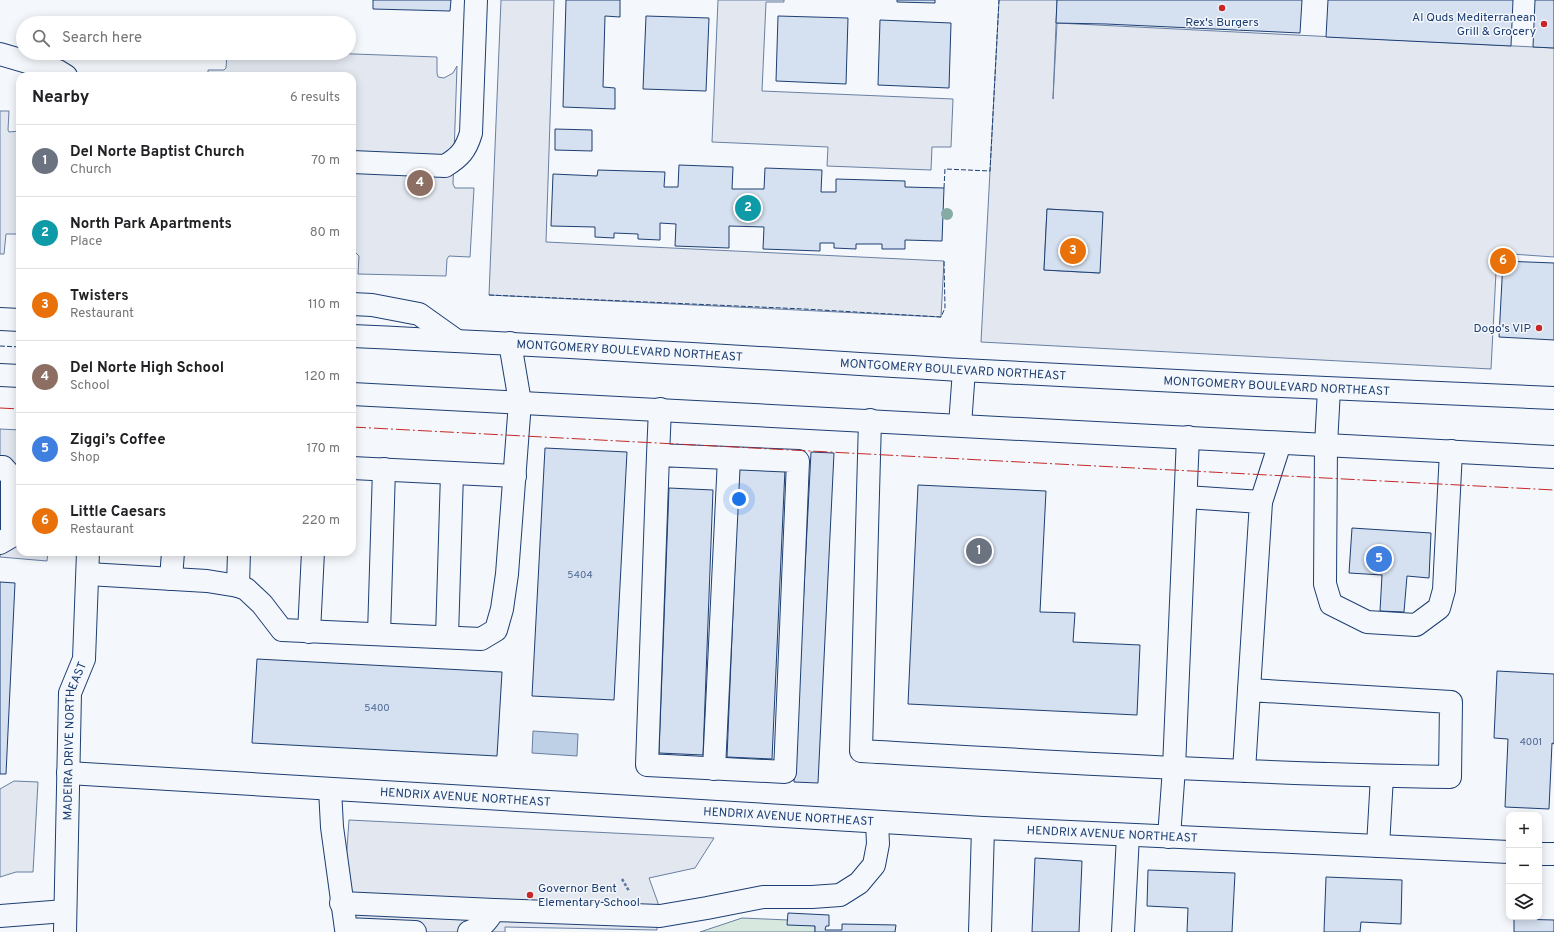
<!DOCTYPE html>
<html lang="en">
<head>
<meta charset="utf-8">
<style>
  :root { --surface:#fff; --page:#f6f6f6; --text:#202124; --muted:#757577; --line:#e0e0e0; --accent:#c62828 }
  body { margin:0; font-family:Overpass,sans-serif; background:var(--page); color:var(--text) }
  .controls { position:absolute; right:12px; bottom:12px; display:grid; overflow:hidden; border-radius:8px; box-shadow:0 2px 10px #0003 }
  .controls button { width:36px; height:36px; display:grid; place-items:center; padding:0; border:0; border-bottom:1px solid var(--line); background:var(--surface); color:var(--text); font:20px sans-serif }
  .you { position:absolute; left:739px; top:499px; width:14px; height:14px; margin:-10px; border:3px solid #fff; border-radius:50%; background:#1a73e8; box-shadow:0 0 0 6px #1a73e833 }
  .badge { display:grid; place-items:center; width:26px; height:26px; border-radius:50%; background:var(--accent); color:#fff; font-size:13px; font-weight:700 }
  .pin { position:absolute; translate:-50% -50%; border:2px solid #fff; box-shadow:0 1px 4px #0006 }
  .list { margin:0; padding:0; list-style:none }
  h2 { display:flex; justify-content:space-between; align-items:center; height:52px; margin:0; padding:0 16px; font-size:17px }
  h2 small { font-size:13px; font-weight:400; color:var(--muted) }
  .list li { display:grid; grid-template-columns:26px 1fr auto; gap:12px; align-items:center; box-sizing:border-box; height:72px; padding:0 16px; border-top:1px solid var(--line) }
  .list b { display:block; font-size:15px; white-space:nowrap }
  .list p { margin:0; font-size:13px; white-space:nowrap; color:var(--muted) }
  .list em { font-size:13px; font-style:normal; color:var(--muted) }
  .icon { flex:none; width:22px; height:22px; fill:none; stroke:currentColor; stroke-width:2; stroke-linecap:round; stroke-linejoin:round }
  .map { position:relative; flex:none; width:1554px; height:932px; overflow:hidden }
  .search { position:absolute; background:var(--surface); box-shadow:0 2px 10px #0003; left:16px; top:16px; width:340px; height:44px; display:flex; align-items:center; gap:10px; box-sizing:border-box; padding:0 14px; border-radius:22px; color:var(--muted); font-size:15px }
  .panel { position:absolute; background:var(--surface); box-shadow:0 2px 10px #0003; left:16px; top:72px; width:340px; height:484px; border-radius:12px }
  .map>svg:first-child { display:block }
  .green { fill:#d7e8df; stroke:#687fa3 }
  .parking { fill:#e3e8f0; stroke:#687fa3; fill-rule:evenodd }
  .water { fill:#bed0e5; stroke:#687fa3 }
  .building { fill:#d5e0f0; stroke:#1d3f73 }
  .lines { fill:none; stroke-linecap:round; stroke-linejoin:round }
  .minor-casing { stroke:#1d3f73; stroke-width:24 }
  .major-casing { stroke:#1d3f73; stroke-width:24 }
  .path { stroke:#5e769c; stroke-width:2.5; stroke-dasharray:3 2; stroke-linecap:butt }
  .minor { stroke:#f4f7fb; stroke-width:22 }
  .major { stroke:#f4f7fb; stroke-width:22 }
  .fence { stroke:#1d3f73; stroke-width:1; stroke-dasharray:5 2; stroke-linecap:butt }
  .power { stroke:#c62828; stroke-width:1; stroke-dasharray:14 3 2 3; stroke-linecap:butt }
  .tree { fill:#86aba6 }
  .poi-dot { fill:#c62828; stroke:#f4f7fb; stroke-width:1.5 }
  .labels { text-anchor:middle; stroke-width:3; stroke-linejoin:round; paint-order:stroke }
  .number-label { font-size:10px; fill:#4b6792 }
  .poi-label { font-size:12px; fill:#1d3f73; stroke:#f4f7fb; text-anchor:end }
  .street-label { font-size:12px; fill:#1d3f73; stroke:#f4f7fb }
</style>
</head>
<body>
<div class="map">
<svg width="1554" height="932" viewBox="0 0 1554 932">
  <rect width="100%" height="100%" fill="#f4f7fb"/>
  <!-- green -->
  <path class="green" d="M742 918 788 920 815 926V932H700Z"/>
  <!-- parking -->
  <g class="parking">
    <path d="M501 0H554L546 242 944 261 941 317 489 295Z"/>
    <path d="M718 0H784V2H766L762 91 953 99 951 147H932L931 170 827 166 828 147 712 142Z"/>
    <path d="M999 0H1057L1053 99 1057 23 1554 48V257L1497 253 1491 369 981 342ZM1047 209 1102 212 1099 273 1044 270Z"/>
    <path d="M227 53H327L437 57V73L438 77 444 78 453 73 457 66 453 184 455 188H474L470 257 449 256 447 259 446 276 358 274 359 256 356 253H352V76H208V70H224L226 68Z"/>
    <path d="M0 111H9L8 130 9 132 20 131V254H17L18 234H6L4 254H0Z"/>
    <path d="M0 429 20 430V552H48L47 561 0 557Z"/>
    <path d="M14 781 38 782 33 872H16L0 877V789Z"/>
    <path d="M349 820 714 838 695 868 649 878 658 903 657 930 505 927V932H341Z"/>
  </g>
  <!-- water -->
  <path class="water" d="M533 731 578 734 577 756 532 753Z"/>
  <!-- building -->
  <g class="building">
    <path d="M373 0H451L450 11 373 9Z"/>
    <path d="M566 0H620V17L605 16 603 87 615 88V109L563 107Z"/>
    <path d="M897 0H935V3L897 2Z"/>
    <path d="M1057 0H1302L1300 33 1106 24 1056 23Z"/>
    <path d="M1328 0H1513L1511 46 1326 37Z"/>
    <path d="M1535 0H1554V48L1533 47Z"/>
    <path d="M646 16 709 18 706 91 643 89Z"/>
    <path d="M778 16 848 18 846 84 776 81Z"/>
    <path d="M880 20 951 23 949 88 878 85Z"/>
    <path d="M555 129 592 130V151L555 150Z"/>
    <path d="M679 165 733 167 732 189H764L765 168 822 170 821 192H836V179L905 181V187L944 188 942 241 905 240V249H882V244H856V249L834 248V243H820V251L763 249 764 227 729 226V248L675 246 676 224 660 223V240L638 239V234L614 233V238L595 237V227L551 226 553 174 597 176 598 170 665 172 664 187H678Z"/>
    <path d="M1047 209 1103 212 1100 273 1044 270Z"/>
    <path d="M1503 261 1554 263V340L1499 337Z"/>
    <path d="M545 448 627 452 614 700 532 696Z"/>
    <path d="M811 452 834 453 818 783 794 782Z"/>
    <path d="M739 467 785 469 772 759 727 757Z"/>
    <path d="M918 485 1046 491 1040 612 1075 613 1073 642 1140 645 1137 715 908 704Z"/>
    <path d="M669 488 713 490 703 755 659 753Z"/>
    <path d="M1352 528 1431 533 1429 578 1407 576 1404 612 1380 611 1382 575 1349 573Z"/>
    <path d="M0 582 15 583 6 774H0Z"/>
    <path d="M257 659 502 672 497 756 252 743Z"/>
    <path d="M1497 671 1554 674V744L1552 743 1549 809 1505 807 1508 739 1494 738Z"/>
    <path d="M1035 858 1082 861 1079 932H1032Z"/>
    <path d="M1148 870 1235 873 1232 932H1187L1188 908 1147 906Z"/>
    <path d="M1326 877 1402 880 1401 924 1361 922 1360 932H1324Z"/>
    <path d="M788 913 829 915V926H826L825 930H842V924L896 925 895 932H815V926L787 925Z"/>
    <path d="M1514 919 1554 920V932H1514Z"/>
  </g>
  <g class="lines">
    <defs>
      <g id="minor">
        <path d="M0 54 58 71 66 76"/>
        <path d="M352 162 445 166C460 157 466 150 471 133L476 0"/>
        <path d="M352 304 372 305 419 314 457 341"/>
        <path d="M1329 389 1326 445 1325 584 1331 604 1367 622 1416 625 1439 608 1444 590 1451 451"/>
        <path d="M870 420 861 751C1057 762 1254 774 1450 777L1451 702 1249 690 1244 771"/>
        <path d="M960 425 964 370"/>
        <path d="M658 455 798 461 785 772 647 765 658 455 660 409"/>
        <path d="M0 467H3L12 477V536L0 543"/>
        <path d="M352 468 515 476"/>
        <path d="M1186 497 1261 502 1249 690"/>
        <path d="M1261 502 1280 443"/>
        <path d="M88 574 207 581 238 586 246 589 262 604 282 630 481 639 496 630 502 609 507 574 520 402 510 343"/>
        <path d="M171 579 173 552"/>
        <path d="M238 586 239 552"/>
        <path d="M309 632 313 552"/>
        <path d="M379 634 384 469"/>
        <path d="M447 637 452 473"/>
        <path d="M714 769 729 458"/>
        <path id="s1" d="M68 773 983 828 1509 852"/>
        <path d="M330 789 332 827 346 929 415 932"/>
        <path d="M1169 837 1174 768 1188 437"/>
        <path d="M1378 846 1382 776"/>
        <path d="M1539 854H1554"/>
        <path d="M341 903 494 910"/>
        <path d="M0 916 65 911"/>
        <path id="s2" d="M65 932 70 693 84 659 88 552"/>
        <path d="M469 932C482 928 487 921 494 910L660 916 707 908 763 897H812L840 895 859 883 874 865 878 844 877 822"/>
        <path d="M980 932 983 828"/>
        <path d="M1123 932 1128 835"/>
      </g>
      <g id="major">
        <path d="M0 319 20 320"/>
        <path id="s3" d="M352 336C555 345 759 358 962 370 1159 381 1357 390 1554 398"/>
        <path d="M0 375 20 376"/>
        <path d="M352 394 1554 457"/>
      </g>
    </defs>
    <!-- minor casing -->
    <use href="#minor" class="minor-casing"/>
    <!-- major casing -->
    <use href="#major" class="major-casing"/>
    <!-- path -->
    <path class="path" d="M622 879 629 891"/>
    <!-- minor -->
    <use href="#minor" class="minor"/>
    <!-- major -->
    <use href="#major" class="major"/>
    <!-- fence -->
    <g class="fence">
      <path d="M944 188 945 169 990 171 999 0"/>
      <path d="M489 295 804 309 941 317 945 308 944 261"/>
      <path d="M0 346 20 347"/>
    </g>
    <!-- power -->
    <g class="power">
      <path d="M0 408 20 409"/>
      <path d="M352 427 1554 490"/>
    </g>
  </g>
  <!-- trees -->
  <circle class="tree" cx="947" cy="214" r="6"/>
  <!-- markers -->
  <g class="poi-dot">
    <circle cx="1222" cy="8" r="4"/>
    <circle cx="1544" cy="24" r="4"/>
    <circle cx="1539" cy="328" r="4"/>
    <circle cx="530" cy="895" r="4"/>
  </g>
  <g class="labels">
    <!-- number labels -->
    <g class="number-label">
      <text x="580" y="578">5404</text>
      <text x="377" y="711">5400</text>
      <text x="1531" y="745">4001</text>
    </g>
    <!-- poi labels -->
    <g class="poi-label">
      <text x="1536" y="21">Al Quds Mediterranean<tspan x="1536" dy="14">Grill &amp; Grocery</tspan></text>
      <text x="1222" y="26" text-anchor="middle">Rex's Burgers</text>
      <text x="1531" y="332">Dogo's VIP</text>
      <text x="538" y="892" text-anchor="start">Governor Bent<tspan x="538" dy="14">Elementary School</tspan></text>
    </g>
    <!-- street labels -->
    <g class="street-label">
      <text dy="4" stroke="none"><textPath href="#s3" startOffset="278">MONTGOMERY BOULEVARD NORTHEAST</textPath></text>
      <text dy="4" stroke="none"><textPath href="#s3" startOffset="602">MONTGOMERY BOULEVARD NORTHEAST</textPath></text>
      <text dy="4" stroke="none"><textPath href="#s3" startOffset="926">MONTGOMERY BOULEVARD NORTHEAST</textPath></text>
      <text dy="4" stroke="none"><textPath href="#s2" startOffset="192">MADEIRA DRIVE NORTHEAST</textPath></text>
      <text dy="4" stroke="none"><textPath href="#s1" startOffset="398">HENDRIX AVENUE NORTHEAST</textPath></text>
      <text dy="4" stroke="none"><textPath href="#s1" startOffset="722">HENDRIX AVENUE NORTHEAST</textPath></text>
      <text dy="4" stroke="none"><textPath href="#s1" startOffset="1046">HENDRIX AVENUE NORTHEAST</textPath></text>
    </g>
  </g>
</svg>
<div class="controls">
<button>+</button>
<button>−</button>
<button><svg class="icon" aria-label="layers" viewBox="0 0 24 24"><path d="M12 4l9 5-9 5-9-5zM3 14l9 5 9-5"/></svg></button>
</div>
<div class="you"></div>
<div class="pin badge" style="left:979px;top:551px;background:#6b7280">1</div>
<div class="pin badge" style="left:748px;top:208px;background:#0f9aa8">2</div>
<div class="pin badge" style="left:1073px;top:251px;background:#e8710a">3</div>
<div class="pin badge" style="left:420px;top:183px;background:#8d6e63">4</div>
<div class="pin badge" style="left:1379px;top:559px;background:#3f7fe0">5</div>
<div class="pin badge" style="left:1503px;top:261px;background:#e8710a">6</div>
<div class="search"><svg class="icon" aria-label="search" viewBox="0 0 24 24"><circle cx="10" cy="10" r="6"/><path d="M15 15l6 6"/></svg>Search here</div>
<section class="panel">
<h2>Nearby<small>6 results</small></h2>
<ul class="list">
<li><span class="badge" style="background:#6b7280">1</span><div><b>Del Norte Baptist Church</b><p>Church</p></div><em>70 m</em></li>
<li><span class="badge" style="background:#0f9aa8">2</span><div><b>North Park Apartments</b><p>Place</p></div><em>80 m</em></li>
<li><span class="badge" style="background:#e8710a">3</span><div><b>Twisters</b><p>Restaurant</p></div><em>110 m</em></li>
<li><span class="badge" style="background:#8d6e63">4</span><div><b>Del Norte High School</b><p>School</p></div><em>120 m</em></li>
<li><span class="badge" style="background:#3f7fe0">5</span><div><b>Ziggi’s Coffee</b><p>Shop</p></div><em>170 m</em></li>
<li><span class="badge" style="background:#e8710a">6</span><div><b>Little Caesars</b><p>Restaurant</p></div><em>220 m</em></li>
</ul>
</section>
</div>
</body>
</html>
